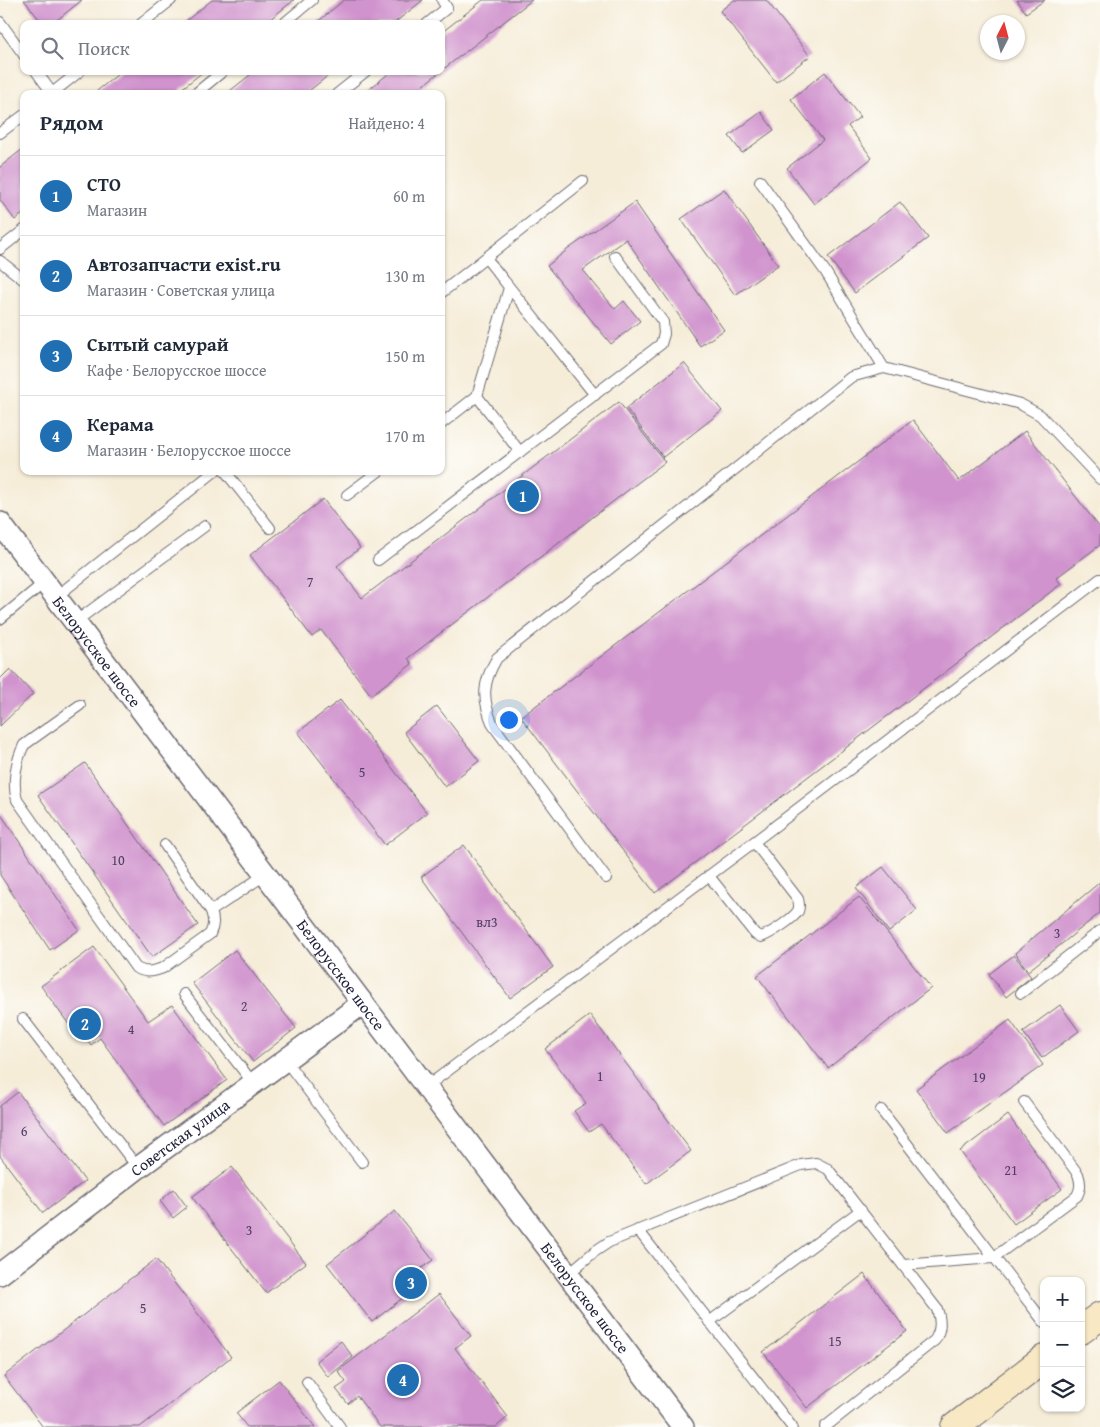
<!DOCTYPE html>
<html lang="ru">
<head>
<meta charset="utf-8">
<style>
  :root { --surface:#fff; --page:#f2f2f3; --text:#1f2937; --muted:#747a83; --line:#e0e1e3; --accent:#1f6fb2 }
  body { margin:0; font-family:"Gentium Book Plus",serif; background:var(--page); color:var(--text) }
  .controls { position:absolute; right:15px; bottom:15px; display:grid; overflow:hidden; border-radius:10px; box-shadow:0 1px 4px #0004 }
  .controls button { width:45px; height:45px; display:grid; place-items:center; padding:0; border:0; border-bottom:1px solid var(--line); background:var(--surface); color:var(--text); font:25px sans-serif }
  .compass { position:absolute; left:980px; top:15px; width:45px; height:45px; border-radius:50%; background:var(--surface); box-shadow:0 1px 4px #0004; rotate:6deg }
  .you { position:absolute; left:508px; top:719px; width:18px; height:18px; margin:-12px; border:4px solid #fff; border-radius:50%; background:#1a73e8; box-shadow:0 0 0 8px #1a73e833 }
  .badge { display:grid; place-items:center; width:32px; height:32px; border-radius:50%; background:var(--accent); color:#fff; font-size:16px; font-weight:700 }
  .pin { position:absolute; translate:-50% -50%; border:2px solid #fff; box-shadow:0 1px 5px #0006 }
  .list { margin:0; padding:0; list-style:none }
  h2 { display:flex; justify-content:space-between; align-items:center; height:65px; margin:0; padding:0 20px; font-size:21px }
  h2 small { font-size:16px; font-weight:400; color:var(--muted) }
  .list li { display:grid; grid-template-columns:32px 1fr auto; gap:15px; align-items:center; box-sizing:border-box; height:80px; padding:0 20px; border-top:1px solid var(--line) }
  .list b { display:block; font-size:19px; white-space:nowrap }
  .list p { margin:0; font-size:16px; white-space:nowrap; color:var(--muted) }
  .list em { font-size:16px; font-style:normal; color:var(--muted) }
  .icon { flex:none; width:28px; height:28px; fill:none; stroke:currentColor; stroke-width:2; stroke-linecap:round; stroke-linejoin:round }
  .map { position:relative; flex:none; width:1100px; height:1427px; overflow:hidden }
  .search { position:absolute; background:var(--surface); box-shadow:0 1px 4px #0004; left:20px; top:20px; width:425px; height:55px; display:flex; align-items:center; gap:12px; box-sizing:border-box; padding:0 18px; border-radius:10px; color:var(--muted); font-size:19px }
  .panel { position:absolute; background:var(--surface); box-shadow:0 1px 4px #0004; left:20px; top:90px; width:425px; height:385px; border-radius:10px }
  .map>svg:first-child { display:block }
  .building { fill:#d093ce }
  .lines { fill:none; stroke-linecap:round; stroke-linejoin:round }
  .lane-casing { stroke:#6c6972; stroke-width:12 }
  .street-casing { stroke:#6c6972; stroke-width:24 }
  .secondary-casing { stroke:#6c6972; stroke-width:30 }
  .lane { stroke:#fff; stroke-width:10 }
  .street { stroke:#fff; stroke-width:21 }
  .secondary { stroke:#f8e8c3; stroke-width:28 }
  .labels { text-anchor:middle; stroke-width:4; stroke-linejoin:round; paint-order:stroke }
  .number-label { font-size:14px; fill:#4e3e60 }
  .street-label { font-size:16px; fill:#22223b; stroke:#fdfcf7 }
</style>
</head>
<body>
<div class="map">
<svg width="1100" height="1427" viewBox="0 0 1100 1427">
  <rect width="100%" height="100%" fill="#fdfcf7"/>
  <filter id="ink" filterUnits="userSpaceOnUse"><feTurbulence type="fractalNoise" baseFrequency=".02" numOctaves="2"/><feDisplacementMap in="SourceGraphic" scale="10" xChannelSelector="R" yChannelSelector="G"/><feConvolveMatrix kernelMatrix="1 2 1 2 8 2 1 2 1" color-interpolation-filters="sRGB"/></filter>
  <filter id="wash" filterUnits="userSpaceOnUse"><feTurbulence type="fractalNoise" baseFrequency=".0096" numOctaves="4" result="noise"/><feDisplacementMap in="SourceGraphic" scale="20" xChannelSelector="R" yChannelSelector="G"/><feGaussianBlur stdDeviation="1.12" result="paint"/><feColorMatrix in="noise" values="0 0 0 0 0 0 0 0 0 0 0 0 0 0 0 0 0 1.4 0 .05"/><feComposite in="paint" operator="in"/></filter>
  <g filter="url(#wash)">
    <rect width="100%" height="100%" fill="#f6edd9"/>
    <g id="blocks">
      <!-- building -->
      <g class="building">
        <path d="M24 0H82L52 24H43Z"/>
        <path d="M212 0H294L264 24H182Z"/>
        <path d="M344 0H423L393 24H315Z"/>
        <path d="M483 0H532L441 71V33Z"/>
        <path d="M734 0H766L810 56 776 82 720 11Z"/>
        <path d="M1017 0H1045L1026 13Z"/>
        <path d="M122 71H204L175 94H93Z"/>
        <path d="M255 71H334L305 94H226Z"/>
        <path d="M392 71H441L412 94H363Z"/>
        <path d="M825 72 860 117 848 126 872 158 814 204 787 168 823 140 791 99Z"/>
        <path d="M761 112 774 130 742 153 729 136Z"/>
        <path d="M24 148V213L15 220 0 200V167Z"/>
        <path d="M724 189 778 265 735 295 681 219Z"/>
        <path d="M635 202 724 330 700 346 626 239 583 270 615 309 624 301 640 321 611 344 547 266 567 250Z"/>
        <path d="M900 202 928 238 855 293 828 257Z"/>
        <path d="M684 363 722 411 663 457 626 408Z"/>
        <path d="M619 402 665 462 408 658 412 664 371 695 321 630 312 637 250 555 323 499 360 548 337 566 362 598Z"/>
        <path d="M913 420 959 481 1025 431 1100 528V545L1056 578 1061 584 655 893 521 717Z"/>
        <path d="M10 669 33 694 0 726V679Z"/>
        <path d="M340 700 427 813 385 845 298 732Z"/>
        <path d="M437 706 479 761 445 787 404 732Z"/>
        <path d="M85 763 198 925 152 957 38 795Z"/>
        <path d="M0 813 79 930 50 950 0 875Z"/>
        <path d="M464 845 553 967 510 998 421 877Z"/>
        <path d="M883 867 917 910 889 932 856 888Z"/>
        <path d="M1100 882V913L1028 971 1015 953Z"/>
        <path d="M859 897 931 988 828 1068 757 976Z"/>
        <path d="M94 947 148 1021 172 1005 227 1080 164 1126 100 1038 91 1045 86 1038 81 1041 41 986Z"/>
        <path d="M235 950 296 1028 253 1062 192 983Z"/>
        <path d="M1014 955 1031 977 1006 997 989 974Z"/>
        <path d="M1060 1005 1079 1031 1042 1058 1023 1032Z"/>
        <path d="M590 1015 691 1151 646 1184 601 1124 589 1132 574 1111 586 1103 545 1049Z"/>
        <path d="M1010 1020 1043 1065 948 1133 916 1089Z"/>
        <path d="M18 1092 85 1181 43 1213 0 1156V1106Z"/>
        <path d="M1008 1115 1062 1189 1014 1224 960 1151Z"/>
        <path d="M232 1167 306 1263 266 1293 192 1197Z"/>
        <path d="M174 1189 187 1207 173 1218 160 1201Z"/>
        <path d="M395 1211 433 1260 411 1276 418 1286 372 1322 327 1264Z"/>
        <path d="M156 1259 231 1357 140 1427H43L4 1376Z"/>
        <path d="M864 1274 907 1331 807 1408 763 1352Z"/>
        <path d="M439 1294 471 1336 455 1348 508 1417 496 1427H380L357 1396 348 1404 336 1389 346 1382 338 1371Z"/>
        <path d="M341 1341 353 1357 328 1377 316 1361Z"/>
        <path d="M279 1380 315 1427H247L236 1413Z"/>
      </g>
    </g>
  </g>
  <g filter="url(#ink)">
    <use href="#blocks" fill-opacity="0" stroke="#6c6972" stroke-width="1"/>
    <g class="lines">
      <defs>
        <g id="lane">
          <path d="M0 22 24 55"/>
          <path d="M141 24 171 0"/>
          <path d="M283 24 312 0"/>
          <path d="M427 24 447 8 442 0"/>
          <path d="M36 71 52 93"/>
          <path d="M51 94 80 71"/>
          <path d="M195 94 223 71"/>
          <path d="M337 94 366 71"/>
          <path d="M0 133 24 115"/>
          <path d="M760 181 825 271 884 368"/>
          <path d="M0 249 24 230"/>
          <path d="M486 258 595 395"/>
          <path d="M0 261 24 280"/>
          <path d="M441 293 583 181"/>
          <path d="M477 396 520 452"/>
          <path d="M441 424 477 396 509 288"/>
          <path d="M225 471 270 528"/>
          <path d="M347 495 379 471"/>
          <path d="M378 560 661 344 664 334 663 322 615 256"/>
          <path d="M57 596 215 471"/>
          <path d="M0 619 45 582"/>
          <path d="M75 622 205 526"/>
          <path d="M80 705 24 745C16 761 12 783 17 800L136 968C146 973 152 972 163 968L210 934C214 926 214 920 211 911L165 845"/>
          <path d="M709 876 755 934 761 937C770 934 793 919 798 911 800 907 799 903 798 899L754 842"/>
          <path d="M606 878 493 725C482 699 482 683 497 658L851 377 884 368 1020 404 1040 415 1100 479"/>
          <path d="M211 911 266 874"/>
          <path d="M1021 993 1100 931"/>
          <path d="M184 994 253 1083"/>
          <path d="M23 1019 138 1168"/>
          <path d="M285 1060 362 1162"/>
          <path d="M426 1087 754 842 1100 579"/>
          <path d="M881 1110 1044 1322"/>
          <path d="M638 1230 792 1427"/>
          <path d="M903 1265 993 1258 1077 1196C1081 1188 1081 1183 1078 1174L1024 1102"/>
          <path d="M567 1275 594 1252 609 1242 801 1165 816 1163 828 1169 937 1309C941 1321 941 1329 935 1340L825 1427"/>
          <path d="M709 1322 861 1210"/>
          <path d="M307 1382 340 1427"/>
        </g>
        <g id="street">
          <path id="s1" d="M0 523 683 1427"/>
          <path id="s2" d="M0 1274 138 1168 363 1003"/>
        </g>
        <g id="secondary">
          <path d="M1081 1330 1100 1316"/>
          <path d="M955 1427 1044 1359"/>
        </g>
      </defs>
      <!-- lane casing -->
      <use href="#lane" class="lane-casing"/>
      <!-- street casing -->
      <use href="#street" class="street-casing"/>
      <!-- secondary casing -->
      <use href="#secondary" class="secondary-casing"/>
      <!-- lane -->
      <use href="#lane" class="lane"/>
      <!-- street -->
      <use href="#street" class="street"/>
      <!-- secondary -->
      <use href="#secondary" class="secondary"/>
    </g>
  </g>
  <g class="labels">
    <!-- number labels -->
    <g class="number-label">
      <text x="310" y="587">7</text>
      <text x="362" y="777">5</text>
      <text x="118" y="865">10</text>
      <text x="487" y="927">вл3</text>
      <text x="1057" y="938">3</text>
      <text x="244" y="1011">2</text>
      <text x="131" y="1034">4</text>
      <text x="600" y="1081">1</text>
      <text x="979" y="1082">19</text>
      <text x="24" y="1136">6</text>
      <text x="1011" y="1175">21</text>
      <text x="249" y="1235">3</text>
      <text x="143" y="1313">5</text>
      <text x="835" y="1346">15</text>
    </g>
    <!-- street labels -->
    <g class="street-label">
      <text dy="6" stroke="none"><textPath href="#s1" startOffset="161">Белорусское шоссе</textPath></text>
      <text dy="6" stroke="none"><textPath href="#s1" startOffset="566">Белорусское шоссе</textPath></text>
      <text dy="6" stroke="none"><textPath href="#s2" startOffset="226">Советская улица</textPath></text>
      <text dy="6" stroke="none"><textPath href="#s1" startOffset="971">Белорусское шоссе</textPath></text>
    </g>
  </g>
</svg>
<div class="controls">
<button>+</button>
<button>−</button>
<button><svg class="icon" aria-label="layers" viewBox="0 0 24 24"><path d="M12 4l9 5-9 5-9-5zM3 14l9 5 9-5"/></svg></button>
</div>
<svg class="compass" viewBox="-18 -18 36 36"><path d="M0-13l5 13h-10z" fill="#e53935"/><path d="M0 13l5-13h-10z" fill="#747a83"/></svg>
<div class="you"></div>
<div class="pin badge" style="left:523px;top:496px">1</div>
<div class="pin badge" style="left:85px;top:1024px">2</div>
<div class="pin badge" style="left:411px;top:1283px">3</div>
<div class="pin badge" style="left:403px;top:1380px">4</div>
<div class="search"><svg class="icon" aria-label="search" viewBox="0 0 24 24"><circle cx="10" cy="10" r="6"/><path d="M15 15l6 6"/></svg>Поиск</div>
<section class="panel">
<h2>Рядом<small>Найдено: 4</small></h2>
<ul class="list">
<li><span class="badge">1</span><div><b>СТО</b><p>Магазин</p></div><em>60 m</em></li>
<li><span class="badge">2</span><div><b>Автозапчасти exist.ru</b><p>Магазин · Советская улица</p></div><em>130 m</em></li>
<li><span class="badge">3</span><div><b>Сытый самурай</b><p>Кафе · Белорусское шоссе</p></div><em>150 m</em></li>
<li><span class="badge">4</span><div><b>Керама</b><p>Магазин · Белорусское шоссе</p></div><em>170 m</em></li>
</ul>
</section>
</div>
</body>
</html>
